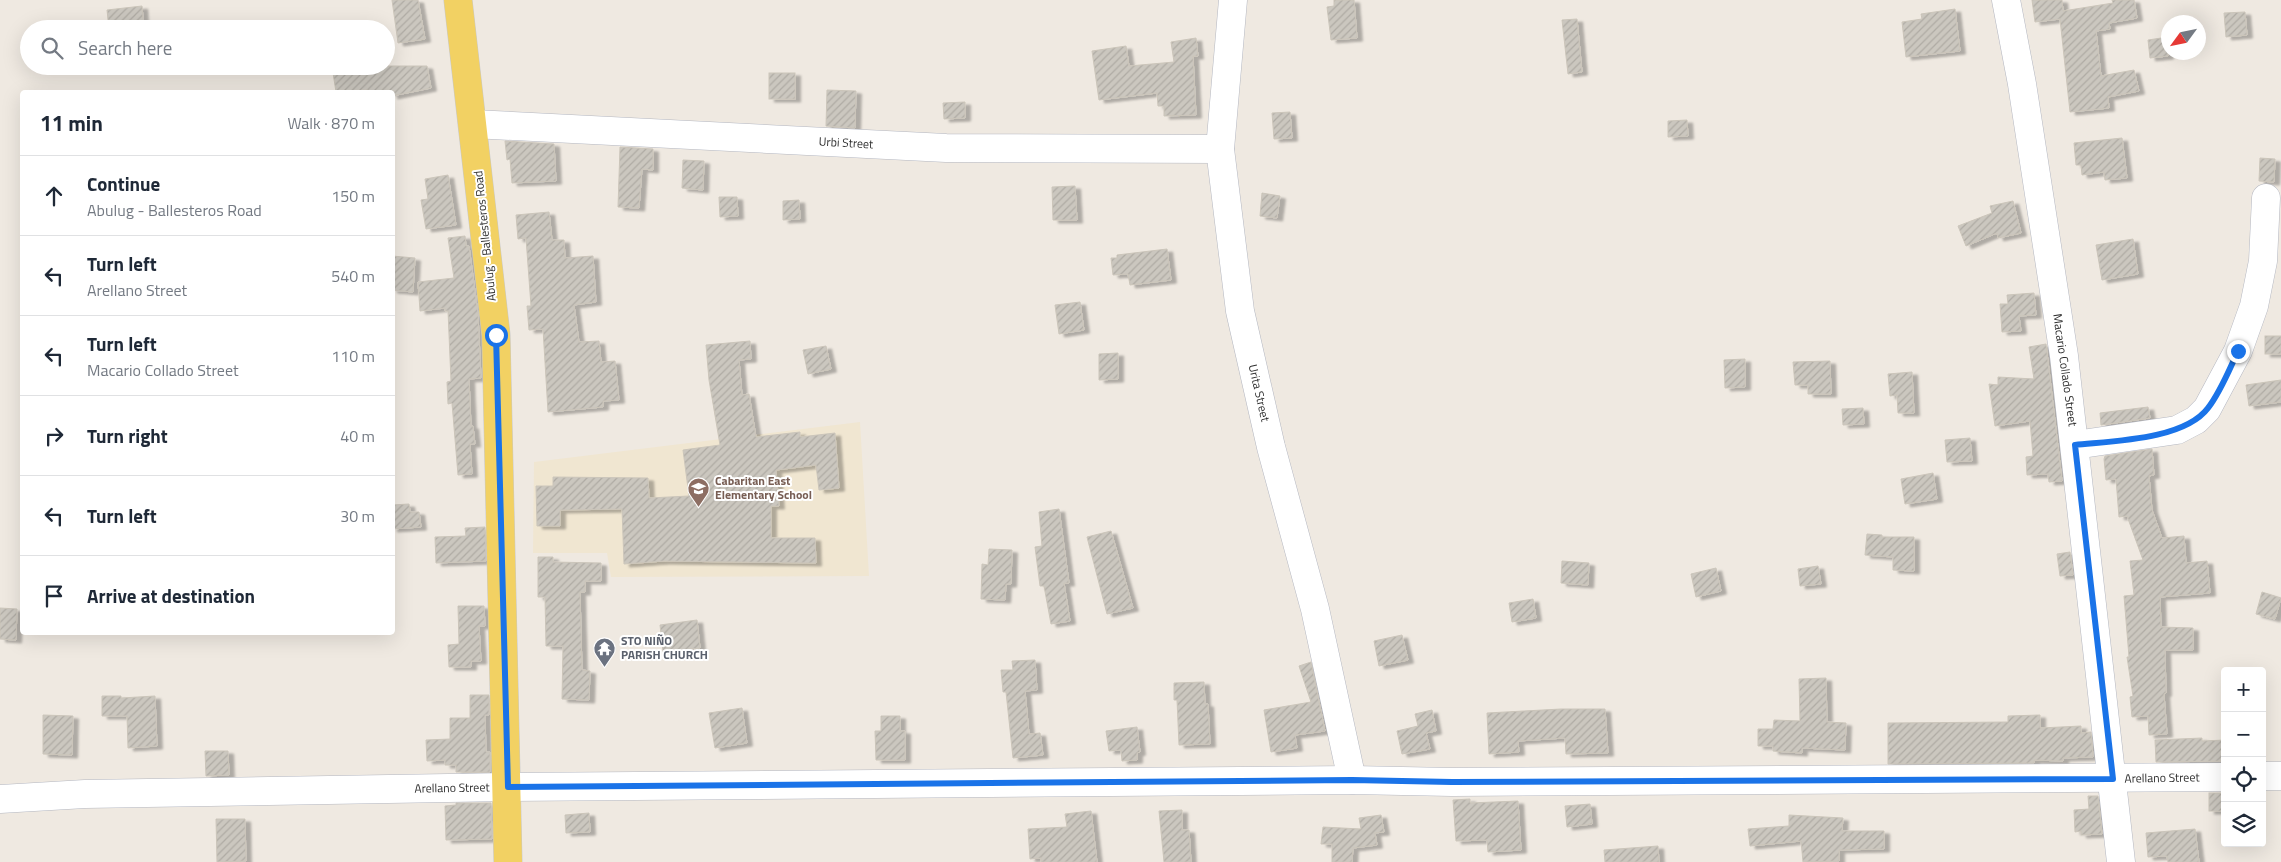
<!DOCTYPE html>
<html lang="en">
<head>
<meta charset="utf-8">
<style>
  :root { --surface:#fff; --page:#f6f6f7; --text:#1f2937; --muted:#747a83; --line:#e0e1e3 }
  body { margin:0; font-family:"Titillium Web",sans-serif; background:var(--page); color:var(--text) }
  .controls { position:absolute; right:15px; bottom:15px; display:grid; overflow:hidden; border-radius:5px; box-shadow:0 5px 20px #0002 }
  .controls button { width:45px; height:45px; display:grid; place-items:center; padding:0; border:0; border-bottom:1px solid var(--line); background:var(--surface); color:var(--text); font:25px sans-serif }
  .compass { position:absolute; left:2161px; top:15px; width:45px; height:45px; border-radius:50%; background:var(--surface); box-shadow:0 5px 20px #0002; rotate:237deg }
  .stop { position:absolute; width:15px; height:15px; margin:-11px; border:4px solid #1a73e8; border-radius:50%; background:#fff }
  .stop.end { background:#1a73e8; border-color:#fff; box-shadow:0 1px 5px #0008 }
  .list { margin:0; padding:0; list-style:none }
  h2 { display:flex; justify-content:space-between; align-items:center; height:65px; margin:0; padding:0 20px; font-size:21px }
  h2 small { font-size:16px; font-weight:400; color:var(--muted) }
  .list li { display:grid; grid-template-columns:32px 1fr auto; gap:15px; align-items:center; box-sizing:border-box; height:80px; padding:0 20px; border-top:1px solid var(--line) }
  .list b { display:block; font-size:19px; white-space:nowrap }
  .list p { margin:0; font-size:16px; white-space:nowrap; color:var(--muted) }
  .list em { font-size:16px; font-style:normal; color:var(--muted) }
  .icon { flex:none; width:28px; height:28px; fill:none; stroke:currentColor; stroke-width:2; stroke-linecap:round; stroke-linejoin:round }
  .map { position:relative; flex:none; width:2281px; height:862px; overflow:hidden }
  .search { position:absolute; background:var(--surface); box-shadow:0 5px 20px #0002; left:20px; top:20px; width:375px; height:55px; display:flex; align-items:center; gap:12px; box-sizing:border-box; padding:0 18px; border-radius:28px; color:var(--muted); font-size:19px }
  .panel { position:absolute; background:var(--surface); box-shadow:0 5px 20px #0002; left:20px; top:90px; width:375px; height:545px; border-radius:5px }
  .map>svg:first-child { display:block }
  .education { fill:#f0e6d1 }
  .building { fill:url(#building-hatch); stroke:#cbc5ba; filter:url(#shadow) }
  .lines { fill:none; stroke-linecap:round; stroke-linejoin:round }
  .minor-casing { stroke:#b4b7c1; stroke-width:29 }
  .major-casing { stroke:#c9c9c9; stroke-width:29 }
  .minor { stroke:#fff; stroke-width:28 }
  .major { stroke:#f2d163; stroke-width:28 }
  .route { stroke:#1a73e8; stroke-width:6 }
  .labels { text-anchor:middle; stroke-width:4; stroke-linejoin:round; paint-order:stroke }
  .street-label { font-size:12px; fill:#2e2e2e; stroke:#fff }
  .education-label { font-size:12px; font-weight:bold; fill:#785e54; stroke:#fff; text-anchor:start }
  .worship-label { font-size:12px; font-weight:bold; fill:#5b616d; stroke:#fff; text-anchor:start }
</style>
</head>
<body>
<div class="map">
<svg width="2281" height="862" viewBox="0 0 2281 862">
  <defs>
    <pattern id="building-hatch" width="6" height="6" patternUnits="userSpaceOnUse" patternTransform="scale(1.25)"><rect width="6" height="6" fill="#cbc7bf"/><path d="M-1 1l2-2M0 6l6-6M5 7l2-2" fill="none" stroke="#afaba4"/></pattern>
    <filter id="shadow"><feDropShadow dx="5.5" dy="3" stdDeviation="1" flood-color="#0004"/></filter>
  </defs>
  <rect width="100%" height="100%" fill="#efe9e1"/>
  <!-- education -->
  <path class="education" d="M860 422 869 576 611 577 607 553H533L534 462Z"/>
  <!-- building -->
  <g class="building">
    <path d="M392 0H418L425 39 398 43Z"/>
    <path d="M1334 0H1354L1357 38 1331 40 1327 7 1334 6Z"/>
    <path d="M2032 0H2062L2063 11 2113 3 2112 0H2134L2137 18 2109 23 2110 29 2096 31 2101 76 2134 70 2139 91 2108 97 2109 108 2070 112 2060 19 2035 22Z"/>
    <path d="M142 6 144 29H109L107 10Z"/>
    <path d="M1955 9 1960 51 1906 57 1902 22 1922 19 1921 14Z"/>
    <path d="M2245 12 2247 35 2226 37 2224 13Z"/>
    <path d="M1577 19 1582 72 1568 74 1562 20Z"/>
    <path d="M2168 37V56L2150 58 2148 40Z"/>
    <path d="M1196 38 1198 56H1193L1196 115 1164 116V106H1158L1157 93 1099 100 1092 51 1126 46 1129 66 1174 62 1171 42Z"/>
    <path d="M363 66H427L431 88 392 96V92H368V90L336 92 333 73 363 69Z"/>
    <rect x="769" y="73" width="26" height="26"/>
    <path d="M827 90 856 91 855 128 826 126Z"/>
    <path d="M965 102V118L944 119 943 103Z"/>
    <path d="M1290 112 1292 138 1274 139 1272 113Z"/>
    <path d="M1687 120 1688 136 1668 137V121Z"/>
    <path d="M2122 138 2127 178 2105 180 2104 172 2082 175 2081 165H2076L2074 143Z"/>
    <path d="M505 141 554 144 556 181 512 183 510 159 507 160Z"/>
    <path d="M620 147 653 149V170L642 169 639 208 618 207Z"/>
    <path d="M2260 158 2275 159 2274 182 2259 181Z"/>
    <path d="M683 160 704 161 703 190 682 188Z"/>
    <path d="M448 175 456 225 426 229 421 200 428 199 425 179Z"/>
    <path d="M1075 186 1077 220H1053L1052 187Z"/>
    <path d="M1262 193 1280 196 1277 218 1260 216Z"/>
    <path d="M719 197H737L738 216 720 217Z"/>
    <path d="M799 200 800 219 783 220V201Z"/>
    <path d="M2013 201 2021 233 1998 238 1997 233 1966 246 1958 226 1992 213 1990 206Z"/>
    <path d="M549 212 552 240H564L565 258 593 256 596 302 574 305 579 342 599 341 601 362 615 361 619 400 603 401V407L548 412 543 329 529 330 527 306H531L526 238 518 239 516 215Z"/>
    <path d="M465 236 466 246H469L478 314 481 378 469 379 471 426H473L475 444H470L472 474 458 475 452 403 448 404 447 382 451 381 448 311H445V308L420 311 418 282 454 278 448 238Z"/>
    <path d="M2133 239 2138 274 2102 280 2096 245Z"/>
    <path d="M1167 249 1171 280 1130 285 1128 274 1113 275 1111 258H1117V255Z"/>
    <path d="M392 256 415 258 413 292 392 290Z"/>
    <path d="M2034 293 2036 315 2019 316 2021 331 2002 332 2000 304H2008L2007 295Z"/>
    <path d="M1080 302 1084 330 1059 334 1055 305Z"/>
    <rect x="2265" y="336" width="16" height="18"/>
    <path d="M750 341 751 359 739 360 742 395 749 394 756 437 800 432V437L835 433 839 488 819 490 816 465 776 470 779 506H771V538H815L816 563 664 561 624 564 622 509 560 510V526H537L536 486H553V477L648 478 649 498 689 496 683 450 720 445 709 380 706 345Z"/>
    <path d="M2046 344 2062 481 2049 482 2048 474 2027 475 2026 457 2033 456 2030 421 1995 426 1989 384 1998 385V377L2034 379 2029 347Z"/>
    <path d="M826 346 831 369 808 374 803 350Z"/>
    <path d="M1118 353V379L1099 380V354Z"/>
    <path d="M1745 359V387L1725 388 1724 360Z"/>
    <path d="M1830 361 1831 394H1808V385H1795L1793 362Z"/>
    <path d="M1912 372 1914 413H1898L1897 395 1890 396 1888 374Z"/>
    <path d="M2281 380V402L2249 406 2246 385Z"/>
    <path d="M2148 407 2150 418 2101 425 2100 413Z"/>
    <path d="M1863 408 1864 424 1843 425 1842 409Z"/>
    <path d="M1970 438 1972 461 1947 462 1945 440Z"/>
    <path d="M2152 449 2154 475 2149 476 2152 510 2162 538 2184 536 2186 563 2207 561 2210 593 2160 597 2161 627 2193 628V650H2165L2166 693 2164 694 2167 734 2149 735 2148 716 2132 717 2130 697 2133 696 2127 657H2129L2124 596 2134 595 2130 561 2143 560 2127 516 2119 517 2116 479 2106 480 2104 459 2105 456Z"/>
    <path d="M1933 473 1937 499 1905 504 1901 479Z"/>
    <path d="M409 504 410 512H419L421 527 392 529V505Z"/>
    <path d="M1059 509 1069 583H1064L1070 621 1051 624 1044 586H1040L1035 547 1042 546 1039 512Z"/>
    <path d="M485 527 486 561 436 563 435 537 466 536 465 528Z"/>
    <path d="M1111 531 1133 608 1107 614 1087 537Z"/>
    <path d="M1867 534 1882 535V537H1914V571L1893 570V557L1865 555Z"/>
    <path d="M989 549 1012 550 1011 584H1006L1005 600 981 599 982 564 988 565Z"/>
    <path d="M2070 552 2073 575 2060 576 2057 554Z"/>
    <path d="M538 557H553V562L601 563V581H585V592H580L582 670 590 671 589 700 562 699 563 646H546L545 597H538Z"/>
    <path d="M1562 561 1589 563 1588 585 1561 583Z"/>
    <path d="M1818 566 1821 584 1800 586 1798 569Z"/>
    <path d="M1716 568 1721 591 1696 597 1691 574Z"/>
    <path d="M2262 592 2281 598 2275 619 2256 614Z"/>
    <path d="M1533 599 1536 618 1512 622 1509 603Z"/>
    <path d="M458 606H484L485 626H479L481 661H471V667H449L448 645 459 644Z"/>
    <path d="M0 608 17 609 16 640 0 639Z"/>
    <path d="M697 620 700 648 663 652 660 625Z"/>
    <path d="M1402 635 1408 660 1379 666 1374 641Z"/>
    <path d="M1035 660 1037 690 1025 691 1029 734 1040 733 1043 755 1013 758 1006 692H1003L1001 670H1013L1012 661Z"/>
    <path d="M1311 662 1325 731 1295 735 1297 748 1271 752 1264 710 1311 702 1299 666Z"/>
    <path d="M1826 678 1827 722 1846 723 1845 750 1802 748V753L1773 751V746H1758V729H1773L1774 720 1800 721 1799 679Z"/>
    <path d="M1204 682 1205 704H1208L1210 744 1179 745 1177 700H1174V683Z"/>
    <path d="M470 695H489V715H485L486 752H490V772H456V765H445V760L427 761 426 740 450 739V718H470Z"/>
    <path d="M102 696H121V698L155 696 157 746 128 748 127 716H102Z"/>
    <path d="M742 708 747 743 715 748 709 713Z"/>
    <path d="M1561 709H1605L1608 753 1566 754 1565 738 1518 741 1519 752 1489 754 1487 713Z"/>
    <path d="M1432 710 1436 731 1426 733 1430 749 1402 754 1397 731 1418 726 1415 714Z"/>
    <path d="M43 715 73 716 72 755 43 754Z"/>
    <path d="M2040 715V728L2081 726V733L2091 732 2093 757 2063 758V761L2034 760V763L1888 764V723L2008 722V716Z"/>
    <path d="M881 716H900V731H905V760H876L875 731H881Z"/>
    <path d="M1137 727 1140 752 1137 753V760L1122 761 1121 750 1109 751 1106 731Z"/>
    <path d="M2202 738V741L2225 740V761L2156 762 2155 740Z"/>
    <path d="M205 751H228L229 775 206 776Z"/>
    <rect x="2209" y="793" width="16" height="18"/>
    <path d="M2088 796H2098L2102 834 2081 835V831L2075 832 2074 810 2089 809Z"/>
    <path d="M1470 799V803L1518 801 1521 850 1488 852 1487 840 1456 841 1453 800Z"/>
    <path d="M456 803H491L492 839 446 840 445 806 456 805Z"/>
    <path d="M1590 804 1592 824 1567 827 1565 806Z"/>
    <path d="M1182 810V830H1189L1191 862H1164L1159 811Z"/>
    <path d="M1091 811 1097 862H1041V858L1030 859 1028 829 1067 827 1065 814Z"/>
    <path d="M589 813 590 832 566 833 565 815Z"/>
    <path d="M1381 815 1384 832 1375 833 1377 845 1353 848 1352 862H1332V844H1321L1323 827 1361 829 1359 818Z"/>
    <path d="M1789 815 1843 818 1842 831H1884V849L1839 850V861L1803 862 1801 841 1750 846 1748 829 1789 826Z"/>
    <path d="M216 819H245L246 861 217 862Z"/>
    <path d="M2195 829 2199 862H2168L2167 856 2148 857 2146 833Z"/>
    <path d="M1658 846 1659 862H1605L1604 850Z"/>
  </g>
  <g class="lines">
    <defs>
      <g id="minor">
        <path d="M1233 0 1220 149 1240 311 1271 447 1315 609 1352 780"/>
        <path d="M2006 0 2022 84 2064 356 2121 862"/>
        <path d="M473 124 946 148 1220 149"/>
        <path d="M2075 445 2177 430 2196 420 2207 409 2238 351 2254 306 2263 261 2266 198"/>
        <path d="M2262 776H2281"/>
        <path d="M0 799 85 794 508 787 1352 780 1452 782 2225 777"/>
      </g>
      <path id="major" d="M458 0 496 335 508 862"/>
    </defs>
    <!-- minor casing -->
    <use href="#minor" class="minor-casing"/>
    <!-- major casing -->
    <use href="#major" class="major-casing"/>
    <!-- minor -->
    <use href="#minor" class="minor"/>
    <!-- major -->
    <use href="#major" class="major"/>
  </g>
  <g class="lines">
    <!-- route -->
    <path class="route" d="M496 335 508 787 1352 780 1452 782 2113 779 2075 445C2112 441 2184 440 2208 408 2221 391 2229 370 2238 351"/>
  </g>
  <!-- icons -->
  <defs>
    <symbol id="school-pin" viewBox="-11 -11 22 30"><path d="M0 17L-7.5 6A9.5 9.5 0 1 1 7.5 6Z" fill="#8d6e63" stroke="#fff"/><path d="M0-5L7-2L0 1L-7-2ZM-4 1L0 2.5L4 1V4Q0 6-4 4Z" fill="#fff"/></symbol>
    <symbol id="temple-pin" viewBox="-11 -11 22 30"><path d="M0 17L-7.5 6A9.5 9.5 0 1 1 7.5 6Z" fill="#6b7280" stroke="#fff"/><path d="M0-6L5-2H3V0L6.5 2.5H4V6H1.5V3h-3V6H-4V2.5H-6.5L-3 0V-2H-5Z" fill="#fff"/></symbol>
  </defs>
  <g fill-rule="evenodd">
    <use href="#school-pin" x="686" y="476" width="25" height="34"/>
    <use href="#temple-pin" x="592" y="636" width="25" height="34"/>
  </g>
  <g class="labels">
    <!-- street labels -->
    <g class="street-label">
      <text transform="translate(846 143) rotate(3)" y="4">Urbi Street</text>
      <text transform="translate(485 236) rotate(-96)" y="4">Abulug - Ballesteros Road</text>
      <text transform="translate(2065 370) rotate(82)" y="4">Macario Collado Street</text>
      <text transform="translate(1259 393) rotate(77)" y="4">Urita Street</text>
      <text transform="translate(2162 778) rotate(-1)" y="4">Arellano Street</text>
      <text transform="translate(452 788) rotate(-1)" y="4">Arellano Street</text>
    </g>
    <!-- education labels -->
    <g class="education-label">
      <text x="715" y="485">Cabaritan East<tspan x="715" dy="14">Elementary School</tspan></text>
    </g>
    <!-- worship labels -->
    <g class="worship-label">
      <text x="621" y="645">STO NIÑO<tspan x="621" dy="14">PARISH CHURCH</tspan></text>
    </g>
  </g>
</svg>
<div class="controls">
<button>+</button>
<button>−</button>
<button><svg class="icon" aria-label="locate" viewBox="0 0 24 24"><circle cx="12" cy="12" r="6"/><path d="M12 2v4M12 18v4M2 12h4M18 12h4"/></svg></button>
<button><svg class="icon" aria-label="layers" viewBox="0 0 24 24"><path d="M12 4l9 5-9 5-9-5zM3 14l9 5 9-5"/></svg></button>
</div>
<svg class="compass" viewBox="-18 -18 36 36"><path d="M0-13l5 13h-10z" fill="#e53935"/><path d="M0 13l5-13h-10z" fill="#747a83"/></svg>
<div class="stop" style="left:496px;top:335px"></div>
<div class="stop end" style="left:2238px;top:351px"></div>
<div class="search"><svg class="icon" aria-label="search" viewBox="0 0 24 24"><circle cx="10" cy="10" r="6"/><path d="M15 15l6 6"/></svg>Search here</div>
<section class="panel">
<h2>11 min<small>Walk · 870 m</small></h2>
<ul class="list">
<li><svg class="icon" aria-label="ahead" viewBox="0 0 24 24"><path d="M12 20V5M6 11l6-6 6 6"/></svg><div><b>Continue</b><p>Abulug - Ballesteros Road</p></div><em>150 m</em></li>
<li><svg class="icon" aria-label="left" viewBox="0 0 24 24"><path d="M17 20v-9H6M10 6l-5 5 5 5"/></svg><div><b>Turn left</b><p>Arellano Street</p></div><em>540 m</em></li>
<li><svg class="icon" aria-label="left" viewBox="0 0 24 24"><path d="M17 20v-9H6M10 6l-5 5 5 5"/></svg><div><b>Turn left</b><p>Macario Collado Street</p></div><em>110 m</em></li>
<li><svg class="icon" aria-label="right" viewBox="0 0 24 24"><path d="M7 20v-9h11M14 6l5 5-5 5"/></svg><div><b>Turn right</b></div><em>40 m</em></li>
<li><svg class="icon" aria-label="left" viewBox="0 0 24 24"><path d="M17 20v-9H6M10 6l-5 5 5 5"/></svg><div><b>Turn left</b></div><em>30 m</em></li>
<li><svg class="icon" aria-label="arrive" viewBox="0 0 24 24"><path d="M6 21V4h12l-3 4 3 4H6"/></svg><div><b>Arrive at destination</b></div></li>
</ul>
</section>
</div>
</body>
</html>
